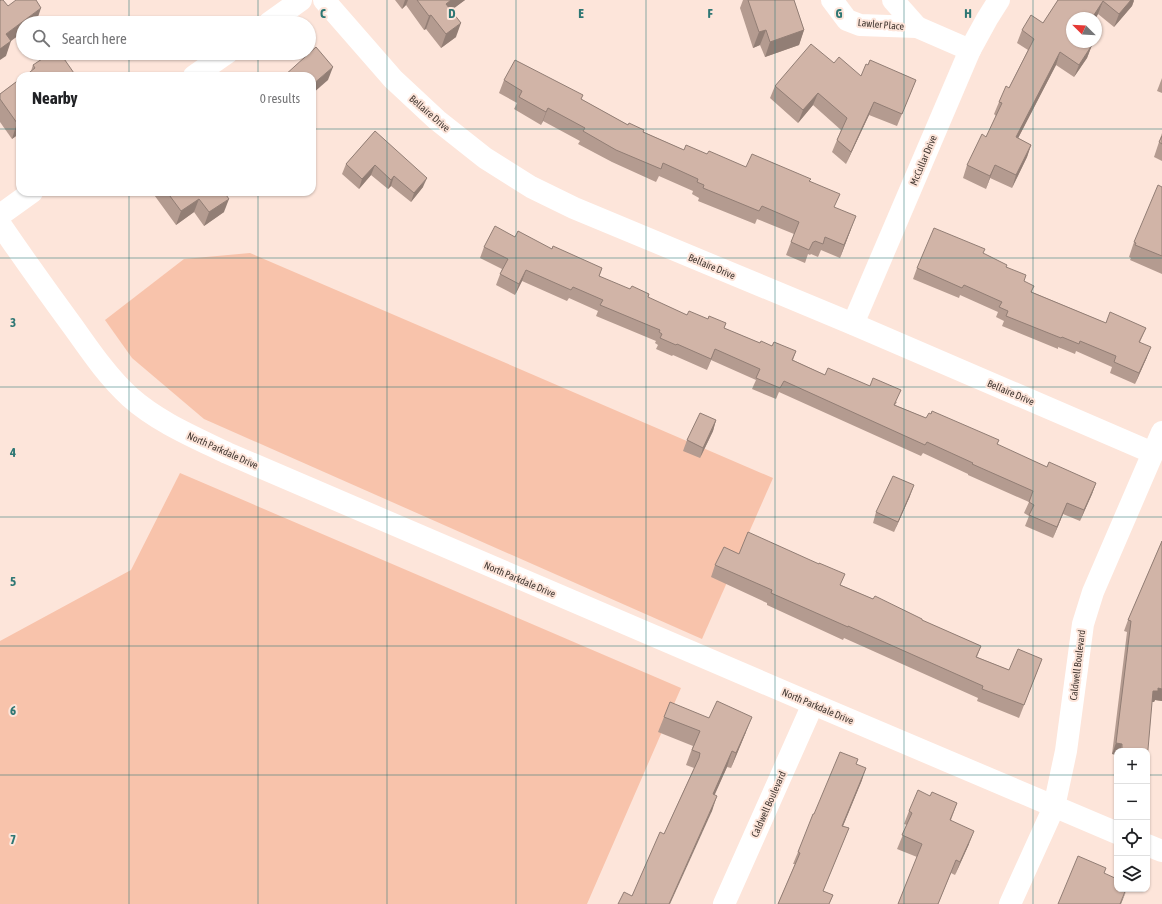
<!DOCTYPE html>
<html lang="en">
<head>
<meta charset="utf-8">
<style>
  :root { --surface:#fff; --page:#f6f6f6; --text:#202124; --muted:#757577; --line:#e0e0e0 }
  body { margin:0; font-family:"Asap Condensed",sans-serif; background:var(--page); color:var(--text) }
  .controls { position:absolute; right:12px; bottom:12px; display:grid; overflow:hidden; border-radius:8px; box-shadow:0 1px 3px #0004 }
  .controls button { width:36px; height:36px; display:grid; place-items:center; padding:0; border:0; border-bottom:1px solid var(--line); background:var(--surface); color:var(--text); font:20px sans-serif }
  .compass { position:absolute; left:1066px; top:12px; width:36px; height:36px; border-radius:50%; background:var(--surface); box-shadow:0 1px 3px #0004; rotate:294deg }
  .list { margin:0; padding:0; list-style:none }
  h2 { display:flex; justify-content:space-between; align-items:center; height:52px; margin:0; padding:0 16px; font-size:17px }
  h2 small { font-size:13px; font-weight:400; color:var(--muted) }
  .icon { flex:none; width:22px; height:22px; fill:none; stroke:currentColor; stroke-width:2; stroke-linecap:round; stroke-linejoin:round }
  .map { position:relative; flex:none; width:1162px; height:904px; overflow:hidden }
  .search { position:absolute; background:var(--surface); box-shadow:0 1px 3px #0004; left:16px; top:16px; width:300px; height:44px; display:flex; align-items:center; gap:10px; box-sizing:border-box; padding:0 14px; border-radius:22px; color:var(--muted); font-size:15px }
  .panel { position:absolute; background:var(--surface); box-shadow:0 1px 3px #0004; left:16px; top:72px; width:300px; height:124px; border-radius:12px }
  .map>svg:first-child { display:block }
  .green { fill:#f8c3ab }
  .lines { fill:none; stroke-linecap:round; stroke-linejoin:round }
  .minor { stroke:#fff; stroke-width:22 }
  .wall { fill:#b49b90 }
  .shaded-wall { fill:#927e75 }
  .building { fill:#d1b4a7; stroke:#927e75 }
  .grid { fill:none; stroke:#2e7774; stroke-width:1; stroke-opacity:0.55 }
  .labels { text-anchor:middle; stroke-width:4; stroke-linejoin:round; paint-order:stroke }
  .street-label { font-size:10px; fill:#443933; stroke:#fde5da }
  .grid-label { font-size:13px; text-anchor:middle; font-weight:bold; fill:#2e7774; stroke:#fde5da; stroke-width:4; stroke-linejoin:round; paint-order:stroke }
</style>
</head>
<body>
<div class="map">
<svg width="1162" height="904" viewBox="0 0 1162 904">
  <rect width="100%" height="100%" fill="#fde5da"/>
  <!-- green -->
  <g class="green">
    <path d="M250 253 773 478 702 639 204 419 132 358 105 320 184 259Z"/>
    <path d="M180 473 681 688 587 904H0V641L131 570Z"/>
  </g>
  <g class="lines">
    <!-- minor -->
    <g class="minor">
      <path d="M324 0 393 79 437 120 485 158 531 187 574 208 853 324 1153 453"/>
      <path d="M832 0 847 20 860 25 917 27 970 50"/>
      <path d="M893 0 917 27"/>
      <path d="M269 23 301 0"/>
      <path d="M194 76 227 53"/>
      <path d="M0 215 32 192"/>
      <path d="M0 224C24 259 49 294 74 328 91 352 108 377 130 397 158 422 194 437 227 453L813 704 1117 833"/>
      <path d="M853 324 970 50 987 19 999 0"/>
      <path d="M1147 845 1162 851"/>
      <path d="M724 904 813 704"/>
      <path d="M1010 904 1054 807 1066 751 1083 624 1093 592 1162 432"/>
    </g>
  </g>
  <!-- wall -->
  <g class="wall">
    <path d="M395 0H465L451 10 456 37 441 48 426 29 424 30 406 5 402 9Z"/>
    <path d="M743 0H794L804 30 799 45 765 57 760 45 753 48 740 8Z"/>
    <path d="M1058 0 1134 1 1132 6 1114 27 1098 14 1072 42 1092 45 1087 58 1074 77 1056 65 1018 138 1031 145 1027 157 1012 188 990 178 986 189 963 178 967 165 986 137 996 116 994 114 999 102 1009 88 1028 50 1017 43 1022 30 1043 23Z"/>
    <path d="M60 53 31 71 33 65Z"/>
    <path d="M834 63 861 76 916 80 897 126 869 115 846 164 832 152 837 140 841 130 813 105 798 123 770 98 775 86Z"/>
    <path d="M1162 78V93L1157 91Z"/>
    <path d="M20 79V133L12 139 0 122V94Z"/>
    <path d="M504 80 581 99 628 125 684 150 707 154 746 167 810 181 835 208 851 229 840 258 821 250 818 257 811 254 810 255 808 254 805 263 786 255 794 234 757 219 755 224 698 201 699 198 692 194 693 191 659 176 656 182 612 162 578 144 580 141 543 121 541 125 514 109 517 103 499 93Z"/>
    <path d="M375 131 423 187 411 202 391 186 388 189 371 175 359 189 342 174 346 164Z"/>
    <path d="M1162 133V161L1154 157Z"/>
    <path d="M1162 187V274L1130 260 1131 258 1129 257 1134 242Z"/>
    <path d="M152 192H224V212L204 226 194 212 176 225Z"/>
    <path d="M515 237 552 249 602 268 599 277 687 315 726 323 724 328 760 343 772 346 796 351 793 360 825 375 897 402 895 405 926 418 999 440 997 445 1047 467 1096 483 1092 494 1080 521 1063 514 1053 538 1025 526 1029 516 1024 513 1029 502 968 475V474L923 453 921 456 779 392 776 399 752 389 756 380 711 360 707 370 673 355 672 356 656 349 658 345 655 343 656 341 596 316 598 311 569 298 567 301 522 281 515 295 496 285 502 269 480 258 484 247Z"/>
    <path d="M984 254 1007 267 1024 281 1032 292 1106 323 1146 328 1140 342 1147 357 1135 384 1110 373 1112 367 1076 351 1075 354 1058 347V349L1002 326 1004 321 996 317 998 312 960 295 959 298 913 279 917 268Z"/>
    <path d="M716 420 713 431 700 458 683 451 687 440Z"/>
    <path d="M910 496 894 532 873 523 876 512Z"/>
    <path d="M1162 541V701L1155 700 1154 702H1152L1147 751H1117V755L1112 754 1127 632 1124 631 1128 620Z"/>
    <path d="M739 554 841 585 981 646 977 657 1009 670 1042 659 1019 718 977 701 978 698 844 638 843 640 767 605V603L711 577 715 565Z"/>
    <path d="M664 717 709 718 746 732 731 768 727 767 714 795 712 811 632 896 664 834 694 768 686 765 693 746 658 732Z"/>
    <path d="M856 764 862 780 843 826 849 828 823 891 833 895 829 904H778L795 864H793L798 852 814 814Z"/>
    <path d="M930 796 957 803 951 820 969 844 955 875 951 873 938 904H898L917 857 897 849 907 825 904 824 909 811Z"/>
  </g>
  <!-- shaded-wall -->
  <g class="shaded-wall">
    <path d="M405 0H408L406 5 402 9Z"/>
    <path d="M451 0H465L441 18 446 4Z"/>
    <path d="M1131 0H1134L1132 6 1114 27 1119 14Z"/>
    <path d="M1103 1 1098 14 1096 18H1092Z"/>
    <path d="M41 8 36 23H23V32L11 41 6 56 0 60V49L6 34Z"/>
    <path d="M431 15 426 29 424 30 429 16Z"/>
    <path d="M461 23 456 37 441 48 446 34Z"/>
    <path d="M766 30 760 45 753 48 759 32Z"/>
    <path d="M804 30 799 45 765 57 770 42Z"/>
    <path d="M1092 45 1087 58 1074 77 1079 65Z"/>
    <path d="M1060 52 1056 65 1012 150 1016 137Z"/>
    <path d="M333 67 328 80 312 94V85Z"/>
    <path d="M818 93 813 105 798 123 803 110Z"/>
    <path d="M874 102 869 115 846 164 851 152Z"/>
    <path d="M548 108 543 121 541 125 546 112Z"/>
    <path d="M20 122V133L12 139 17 123Z"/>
    <path d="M1031 145 1027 157 1012 188 1016 175Z"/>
    <path d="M375 165 371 175 359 189 362 179Z"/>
    <path d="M995 165 990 178 986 189 990 176Z"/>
    <path d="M394 176 391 186 388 189 391 180Z"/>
    <path d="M427 178 423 187 411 202 414 193Z"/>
    <path d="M199 199 194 212 176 225 181 211Z"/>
    <path d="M229 199 224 212 204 226 209 212Z"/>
    <path d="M856 216 851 229 840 258 844 245Z"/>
    <path d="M526 270 522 281 515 295 519 284Z"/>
    <path d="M1151 347 1147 357 1135 384 1139 373Z"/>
    <path d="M715 349 711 360 707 370 711 359Z"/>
    <path d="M716 420 713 431 700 458 703 448Z"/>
    <path d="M1096 483 1092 494 1080 521 1084 510Z"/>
    <path d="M914 485 910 496 894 532 898 522Z"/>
    <path d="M1067 503 1063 514 1053 538 1057 527Z"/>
    <path d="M1158 688 1162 689V701L1155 700 1154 702H1149L1153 691Z"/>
    <path d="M752 717 746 732 731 768 736 753Z"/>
    <path d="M1116 743 1122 744 1120 751H1117V755L1112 754Z"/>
    <path d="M732 751 727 767 708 810 713 794Z"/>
    <path d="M866 768 862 780 838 838 842 826Z"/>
    <path d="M717 796 712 811 670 904H669Z"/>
    <path d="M974 831 969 844 955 875 960 862Z"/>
    <path d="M1127 889 1121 904H1120Z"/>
  </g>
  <!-- building -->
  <g class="building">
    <path d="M1 0H3L8 6 16 0H36L41 8 6 34 11 41 0 49V1Z"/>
    <path d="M417 0H451L446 4 461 23 446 34 431 15 429 16Z"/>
    <path d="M748 0H794L804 30 770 42 766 30 759 32Z"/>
    <path d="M1058 0H1131L1119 14 1103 1 1092 18H1072V42H1087L1092 45 1079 65 1060 52 1016 137 1031 145 1016 175 995 165 990 176 967 165 982 134 986 137 1002 103 999 102 1006 86 1009 88 1034 39 1022 30 1031 15 1043 23Z"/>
    <path d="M811 44 834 63 839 57 861 76 866 64 868 65 870 60 916 80 902 114 874 102 851 152 837 140 847 118 818 93 803 110 775 86Z"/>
    <path d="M316 47 333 67 312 85V76H284Z"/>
    <path d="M51 53H60L76 76H25L35 68 33 65Z"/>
    <path d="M515 60 583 95 581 99 628 125 629 123 644 130 643 132 684 150 686 145 707 154 709 151 746 167 752 154 811 179 809 181 840 194 834 207 856 216 844 245 825 237 823 244 815 241 814 242H813L809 250 791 242 799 222 762 206 759 211 703 188 704 185 697 182 698 179 663 163 661 169 616 150 583 131 585 128 548 108 546 112 519 97 522 91 504 80Z"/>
    <path d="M20 79V122L17 123 0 99V94Z"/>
    <path d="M375 131 427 178 414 193 394 176 391 180 375 165 362 179 346 164Z"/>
    <path d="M1162 136V144L1159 142Z"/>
    <path d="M1158 185 1162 187V256L1135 245 1136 243 1134 242Z"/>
    <path d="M167 192H224L229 199 209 212 199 199 181 211Z"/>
    <path d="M495 226 515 237 518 231 552 249 553 246 602 268 599 276 630 289 632 286 649 294 648 297 687 315 689 311 708 319 709 316 726 323 724 328 760 343 761 341 772 346 774 342 796 351 792 360 825 375 828 368 870 386 873 378 901 390 894 405 926 418 929 413 931 414 932 411 999 440 997 444 1047 467 1049 462 1096 483 1084 510 1067 503 1057 527 1029 515 1034 505 1029 502 1033 491 972 464 973 463 927 442 925 445 784 381 780 388 756 378 760 369 715 349 711 359 677 344 676 345 660 338 662 334 659 332 660 330 600 305 603 300 573 287 571 290 526 270 519 284 500 274 508 259 484 247Z"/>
    <path d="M934 228 985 249 983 253 1007 265 1006 267 1026 275 1024 281 1034 286 1031 292 1106 323 1110 312 1146 328 1139 342 1151 347 1139 373 1114 362 1116 356 1080 341 1079 344 1062 337 1061 338 1006 316 1008 311 999 307 1002 302 964 285 962 288 917 268Z"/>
    <path d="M700 413 716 420 703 448 687 440Z"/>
    <path d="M893 476 914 485 898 522 876 512Z"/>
    <path d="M748 532 819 564V563L845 574 840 585 873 599 875 596 922 619V620L981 646 976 657 1009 670 1018 649 1042 659 1024 705 982 689 983 686 848 626V627L771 593 772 590 715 565 724 547 739 554Z"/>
    <path d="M1162 541V689L1158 688V691H1153L1147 761V751H1122V744L1116 743 1131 621 1128 620Z"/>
    <path d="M717 701 752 717 736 753 732 751 713 794 717 796 669 904H618L624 892 632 896 660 832 664 834 699 758 700 753 692 750 700 731 664 717 670 702 709 718Z"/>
    <path d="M840 752 858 759 856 764 866 768 842 826 849 828 823 891 833 895 829 904H778L800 853 798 852 813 814H814Z"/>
    <path d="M918 790 930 796 932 792 957 803 950 820 974 831 960 862 956 860 938 904H898L922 844 902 835 912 813 909 811Z"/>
    <path d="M1078 856 1106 868 1104 873 1117 879V889H1126L1120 904H1058Z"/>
  </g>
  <!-- grid -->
  <path class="grid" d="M129 0V23M258 0V23M387 0V904M516 0V904M646 0V904M775 0V904M904 0V904M1033 0V904M129 53V76M258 53V76M0 129H20M312 129H1162M129 192V904M258 192V904M0 258H1162M0 387H1162M0 517H1162M0 646H1162M0 775H1117M1147 775H1162"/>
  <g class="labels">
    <!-- street labels -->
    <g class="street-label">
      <text transform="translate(881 24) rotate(5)" y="4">Lawler Place</text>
      <text transform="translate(430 113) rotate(41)" y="4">Bellaire Drive</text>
      <text transform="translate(923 160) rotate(-67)" y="4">McCullar Drive</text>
      <text transform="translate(712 266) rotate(23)" y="4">Bellaire Drive</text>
      <text transform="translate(1011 392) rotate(23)" y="4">Bellaire Drive</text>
      <text transform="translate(223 450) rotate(24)" y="4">North Parkdale Drive</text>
      <text transform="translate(520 579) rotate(23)" y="4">North Parkdale Drive</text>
      <text transform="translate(1077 665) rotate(-83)" y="4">Caldwell Boulevard</text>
      <text transform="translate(818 706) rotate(23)" y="4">North Parkdale Drive</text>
      <text transform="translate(768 804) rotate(-66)" y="4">Caldwell Boulevard</text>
    </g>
  </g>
  <g class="grid-label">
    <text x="323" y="18">C</text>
    <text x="452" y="18">D</text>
    <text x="581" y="18">E</text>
    <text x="710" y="18">F</text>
    <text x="839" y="18">G</text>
    <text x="968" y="18">H</text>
    <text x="13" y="327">3</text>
    <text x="13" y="457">4</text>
    <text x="13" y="586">5</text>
    <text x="13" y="715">6</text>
    <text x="13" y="844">7</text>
  </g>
</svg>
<div class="controls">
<button>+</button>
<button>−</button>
<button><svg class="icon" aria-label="locate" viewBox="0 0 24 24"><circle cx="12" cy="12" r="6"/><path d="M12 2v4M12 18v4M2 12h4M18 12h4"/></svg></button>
<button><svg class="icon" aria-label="layers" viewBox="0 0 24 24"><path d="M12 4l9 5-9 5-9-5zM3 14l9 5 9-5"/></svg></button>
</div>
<svg class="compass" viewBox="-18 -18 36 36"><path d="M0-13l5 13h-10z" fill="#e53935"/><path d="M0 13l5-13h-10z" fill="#757577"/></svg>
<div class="search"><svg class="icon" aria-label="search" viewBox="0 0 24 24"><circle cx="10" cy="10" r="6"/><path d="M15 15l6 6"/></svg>Search here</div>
<section class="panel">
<h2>Nearby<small>0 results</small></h2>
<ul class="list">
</ul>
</section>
</div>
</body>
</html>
